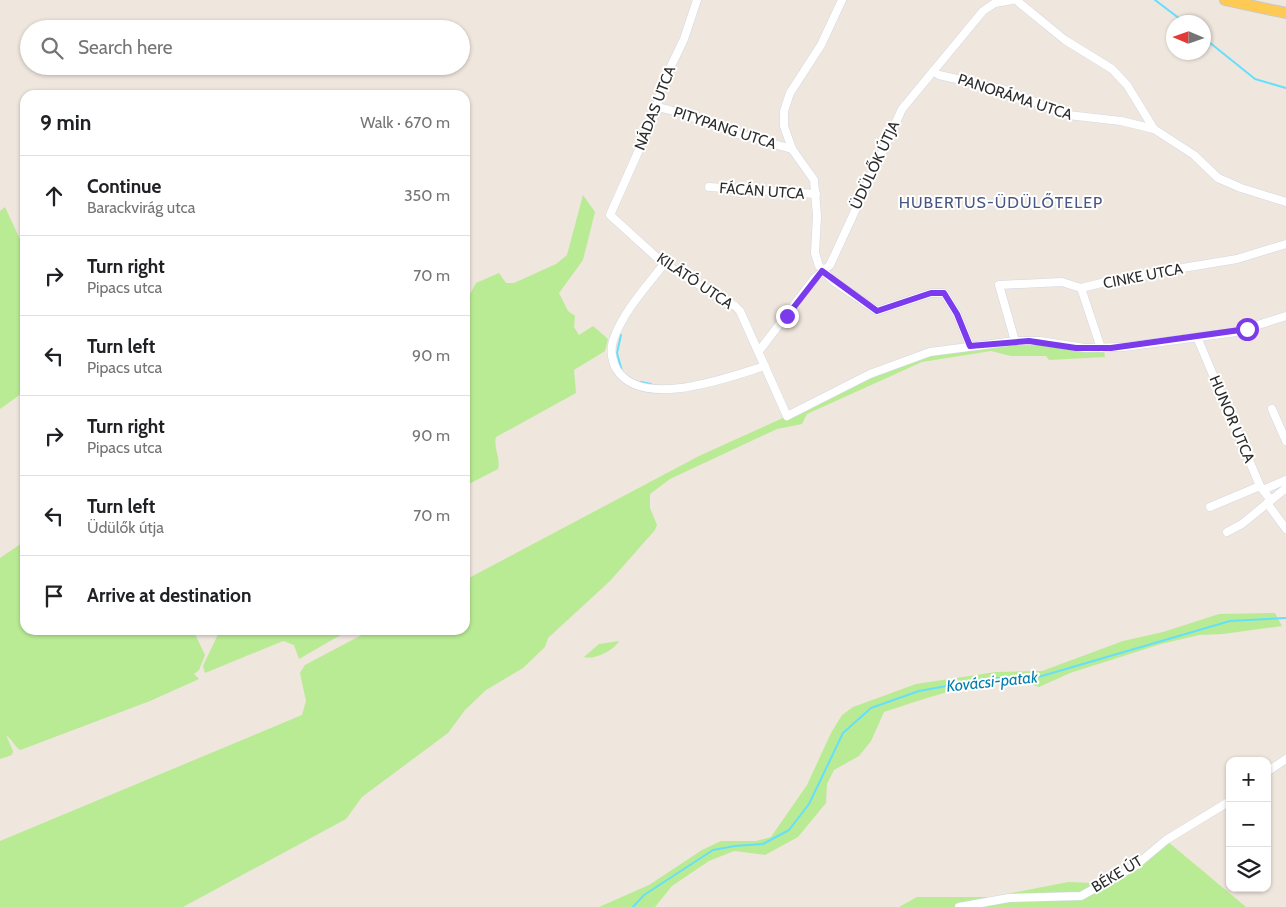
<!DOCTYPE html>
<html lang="en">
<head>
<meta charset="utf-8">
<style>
  :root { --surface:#fff; --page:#f6f6f6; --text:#202124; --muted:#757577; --line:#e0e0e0 }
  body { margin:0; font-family:Cabin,sans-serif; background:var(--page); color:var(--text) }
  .controls { position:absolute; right:15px; bottom:15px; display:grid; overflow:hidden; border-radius:10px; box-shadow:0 1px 4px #0004 }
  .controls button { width:45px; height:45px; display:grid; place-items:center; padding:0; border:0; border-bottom:1px solid var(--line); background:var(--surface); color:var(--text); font:25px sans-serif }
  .compass { position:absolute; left:1166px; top:15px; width:45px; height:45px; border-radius:50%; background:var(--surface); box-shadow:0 1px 4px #0004; rotate:272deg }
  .stop { position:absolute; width:15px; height:15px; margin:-11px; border:4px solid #7c3aed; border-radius:50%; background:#fff }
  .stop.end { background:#7c3aed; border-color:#fff; box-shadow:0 1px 5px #0008 }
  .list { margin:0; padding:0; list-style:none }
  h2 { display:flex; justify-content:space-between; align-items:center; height:65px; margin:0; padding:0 20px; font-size:21px }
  h2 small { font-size:16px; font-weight:400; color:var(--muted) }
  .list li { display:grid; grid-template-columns:32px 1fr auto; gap:15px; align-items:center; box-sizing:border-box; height:80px; padding:0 20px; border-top:1px solid var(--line) }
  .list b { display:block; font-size:19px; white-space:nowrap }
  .list p { margin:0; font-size:16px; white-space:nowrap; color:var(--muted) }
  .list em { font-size:16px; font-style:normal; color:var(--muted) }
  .icon { flex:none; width:28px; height:28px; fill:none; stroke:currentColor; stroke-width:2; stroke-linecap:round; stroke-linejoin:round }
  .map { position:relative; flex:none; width:1286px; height:907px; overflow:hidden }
  .search { position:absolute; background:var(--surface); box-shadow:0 1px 4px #0004; left:20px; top:20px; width:450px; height:55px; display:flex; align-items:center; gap:12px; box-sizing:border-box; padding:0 18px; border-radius:28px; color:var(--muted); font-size:19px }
  .panel { position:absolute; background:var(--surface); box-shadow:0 1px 4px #0004; left:20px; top:90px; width:450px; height:545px; border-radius:15px }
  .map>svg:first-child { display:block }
  .green { fill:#b9eb94 }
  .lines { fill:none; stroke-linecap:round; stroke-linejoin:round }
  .stream { stroke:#66dffc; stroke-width:2 }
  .minor-casing { stroke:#d2d8e6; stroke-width:9 }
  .major-casing { stroke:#c8c8c8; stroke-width:12 }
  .minor { stroke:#fff; stroke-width:8 }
  .major { stroke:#ffca53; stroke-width:10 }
  .route { stroke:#7c3aed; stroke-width:6 }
  .labels { text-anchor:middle; stroke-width:4; stroke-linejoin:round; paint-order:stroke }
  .street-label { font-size:15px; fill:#2c2c2c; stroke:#fff }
  .neighbourhood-label { font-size:16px; letter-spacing:1px; fill:#475683; stroke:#fff }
  .water-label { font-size:16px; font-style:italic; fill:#007ead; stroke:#fff }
</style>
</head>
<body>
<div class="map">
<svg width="1286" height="907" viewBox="0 0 1286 907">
  <rect width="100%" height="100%" fill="#efe6dd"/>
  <!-- green -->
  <g class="green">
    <path d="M583 195 595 212 583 260 559 293 568 311 575 316 574 327 579 335 593 326 608 339 605 351 574 370 576 393 496 437C493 448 501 458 498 469L465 486V303L476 283 499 273 506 283H514L556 264 567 255Z"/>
    <path d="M5 207 25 250V391L0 409V211Z"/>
    <path d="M1026 342 1076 351 1104 350 1105 357 1049 360 1046 356H1011L991 351 922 362 807 414 802 424 777 429 670 479 650 494V508L657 525 655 530 610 581 548 638 545 647 523 668 486 690 465 710 448 733 362 797 346 819 183 907H0V841L302 715 306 701 300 673 305 665 371 630H465V580L699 456 904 363 929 355Z"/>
    <path d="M25 541V630H193L205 655 199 670 194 674 199 679 150 701 23 749 20 750C14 746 12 739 6 735L13 751 12 755 0 759V558Z"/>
    <path d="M1275 613 1282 626 1223 634 1199 635 1161 644 1070 673 1039 687C1003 669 922 700 884 712L871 741 859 756 834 770 827 784 826 803 798 837 765 855 734 851 709 861 672 886 655 907H599L649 885 702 850 721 841H756L771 837 807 785 831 733 842 715 853 707 916 684 996 672 1042 671 1123 641 1163 632 1219 614Z"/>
    <path d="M220 630H343L344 633 299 659 294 645 283 641 205 673 203 666Z"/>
    <path d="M619 641C614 650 595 660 584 657L599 644Z"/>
    <path d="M1167 841 1246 907H899L917 897H991L1068 882 1092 883 1102 878 1130 874Z"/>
  </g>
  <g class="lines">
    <!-- stream -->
    <g class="stream">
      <path d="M1155 0 1184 22"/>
      <path d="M1204 38 1255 79 1286 88"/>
      <path d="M621 335 617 353 622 371"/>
      <path d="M641 382 651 384"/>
      <path d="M633 907 644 895 713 850 735 846 763 844 789 830 809 804 843 733 871 708 919 691 991 678H1035L1230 621 1286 618"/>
    </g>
    <defs>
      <g id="minor">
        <path d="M697 0 684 39 662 85 655 114 610 215 664 264 735 306 740 311 787 416 870 374 930 352 1015 341H1040L1085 348 1124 347 1236 332 1286 316"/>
        <path d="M842 0 821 45 790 93 784 111V126L792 149 814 180 817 216 815 253 819 266 833 281 877 311 931 293H944L957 314 970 346"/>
        <path d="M1016 0 1065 40 1112 69 1127 85 1154 129"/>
        <path d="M933 71 939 75 1005 90 1068 115 1121 121 1154 129 1194 155 1218 178 1241 188 1286 202"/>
        <path d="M658 107 681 113 738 134 792 149"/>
        <path d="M709 187 816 194"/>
        <path d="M664 264C646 287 622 313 613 341 610 350 612 362 617 370 643 410 729 377 765 366"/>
        <path d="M1081 288 1101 348"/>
        <path d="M1197 337 1260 486 1270 499"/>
        <path d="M1015 341 999 285 1062 282 1081 288 1122 278 1237 259 1286 244"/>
        <path d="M759 351 814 279 830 265 902 109 983 11 995 3 1012 0"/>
        <path d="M1272 409 1286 441"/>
        <path d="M1263 490 1286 480"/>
        <path d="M1267 503 1286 529"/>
        <path d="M1210 507 1260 486"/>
        <path d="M1227 532 1242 524 1286 488"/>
        <path d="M1267 772 1286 759"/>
        <path d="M959 907 1009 898 1081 896 1135 866 1166 840 1230 801"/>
      </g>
      <path id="major" d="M1225 0 1286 13"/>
    </defs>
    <!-- minor casing -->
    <use href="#minor" class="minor-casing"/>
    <!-- major casing -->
    <use href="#major" class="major-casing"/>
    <!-- minor -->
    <use href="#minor" class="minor"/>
    <!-- major -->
    <use href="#major" class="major"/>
  </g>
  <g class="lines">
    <!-- route -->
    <path class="route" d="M787 316 822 271 877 311 931 293H944L957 314 970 346 1029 341 1076 348H1111L1247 329"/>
  </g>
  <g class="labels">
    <!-- street labels -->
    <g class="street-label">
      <text transform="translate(1015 97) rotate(18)" y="5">PANORÁMA UTCA</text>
      <text transform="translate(655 108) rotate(-69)" y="5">NÁDAS UTCA</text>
      <text transform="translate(725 128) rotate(18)" y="5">PITYPANG UTCA</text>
      <text transform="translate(875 165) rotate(-65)" y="5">ÜDÜLŐK ÚTJA</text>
      <text transform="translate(762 191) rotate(4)" y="5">FÁCÁN UTCA</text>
      <text transform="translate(1143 276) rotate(-11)" y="5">CINKE UTCA</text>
      <text transform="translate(695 281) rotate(34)" y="5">KILÁTÓ UTCA</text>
      <text transform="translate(1232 419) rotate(67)" y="5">HUNOR UTCA</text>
      <text transform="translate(1117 874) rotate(-31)" y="5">BÉKE ÚT</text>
    </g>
    <!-- neighbourhood labels -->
    <g class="neighbourhood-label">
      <text x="1001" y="208">HUBERTUS-ÜDÜLŐTELEP</text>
    </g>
    <!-- water labels -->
    <g class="water-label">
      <text transform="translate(992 681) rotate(-6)" y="6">Kovácsi-patak</text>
    </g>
  </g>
</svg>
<div class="controls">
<button>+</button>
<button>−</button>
<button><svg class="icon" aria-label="layers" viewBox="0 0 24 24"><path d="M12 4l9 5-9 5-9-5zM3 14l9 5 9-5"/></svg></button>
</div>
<svg class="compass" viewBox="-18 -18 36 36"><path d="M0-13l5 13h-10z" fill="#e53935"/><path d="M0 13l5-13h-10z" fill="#757577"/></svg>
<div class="stop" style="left:1247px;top:329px"></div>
<div class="stop end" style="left:787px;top:316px"></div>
<div class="search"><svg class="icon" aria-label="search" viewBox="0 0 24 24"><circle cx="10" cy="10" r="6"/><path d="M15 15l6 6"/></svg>Search here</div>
<section class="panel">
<h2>9 min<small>Walk · 670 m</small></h2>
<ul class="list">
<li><svg class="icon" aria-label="ahead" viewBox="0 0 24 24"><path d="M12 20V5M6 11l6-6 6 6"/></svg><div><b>Continue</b><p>Barackvirág utca</p></div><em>350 m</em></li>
<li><svg class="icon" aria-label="right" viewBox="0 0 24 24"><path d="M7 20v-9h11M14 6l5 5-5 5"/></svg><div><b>Turn right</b><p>Pipacs utca</p></div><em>70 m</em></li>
<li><svg class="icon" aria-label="left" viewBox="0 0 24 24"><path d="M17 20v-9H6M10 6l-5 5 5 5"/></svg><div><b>Turn left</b><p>Pipacs utca</p></div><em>90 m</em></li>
<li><svg class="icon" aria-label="right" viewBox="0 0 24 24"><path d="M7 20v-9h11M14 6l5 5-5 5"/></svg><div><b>Turn right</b><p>Pipacs utca</p></div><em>90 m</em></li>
<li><svg class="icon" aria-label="left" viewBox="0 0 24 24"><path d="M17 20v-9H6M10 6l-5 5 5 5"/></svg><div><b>Turn left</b><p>Üdülők útja</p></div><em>70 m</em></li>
<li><svg class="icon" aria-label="arrive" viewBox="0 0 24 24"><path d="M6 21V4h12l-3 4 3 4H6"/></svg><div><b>Arrive at destination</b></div></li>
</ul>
</section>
</div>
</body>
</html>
